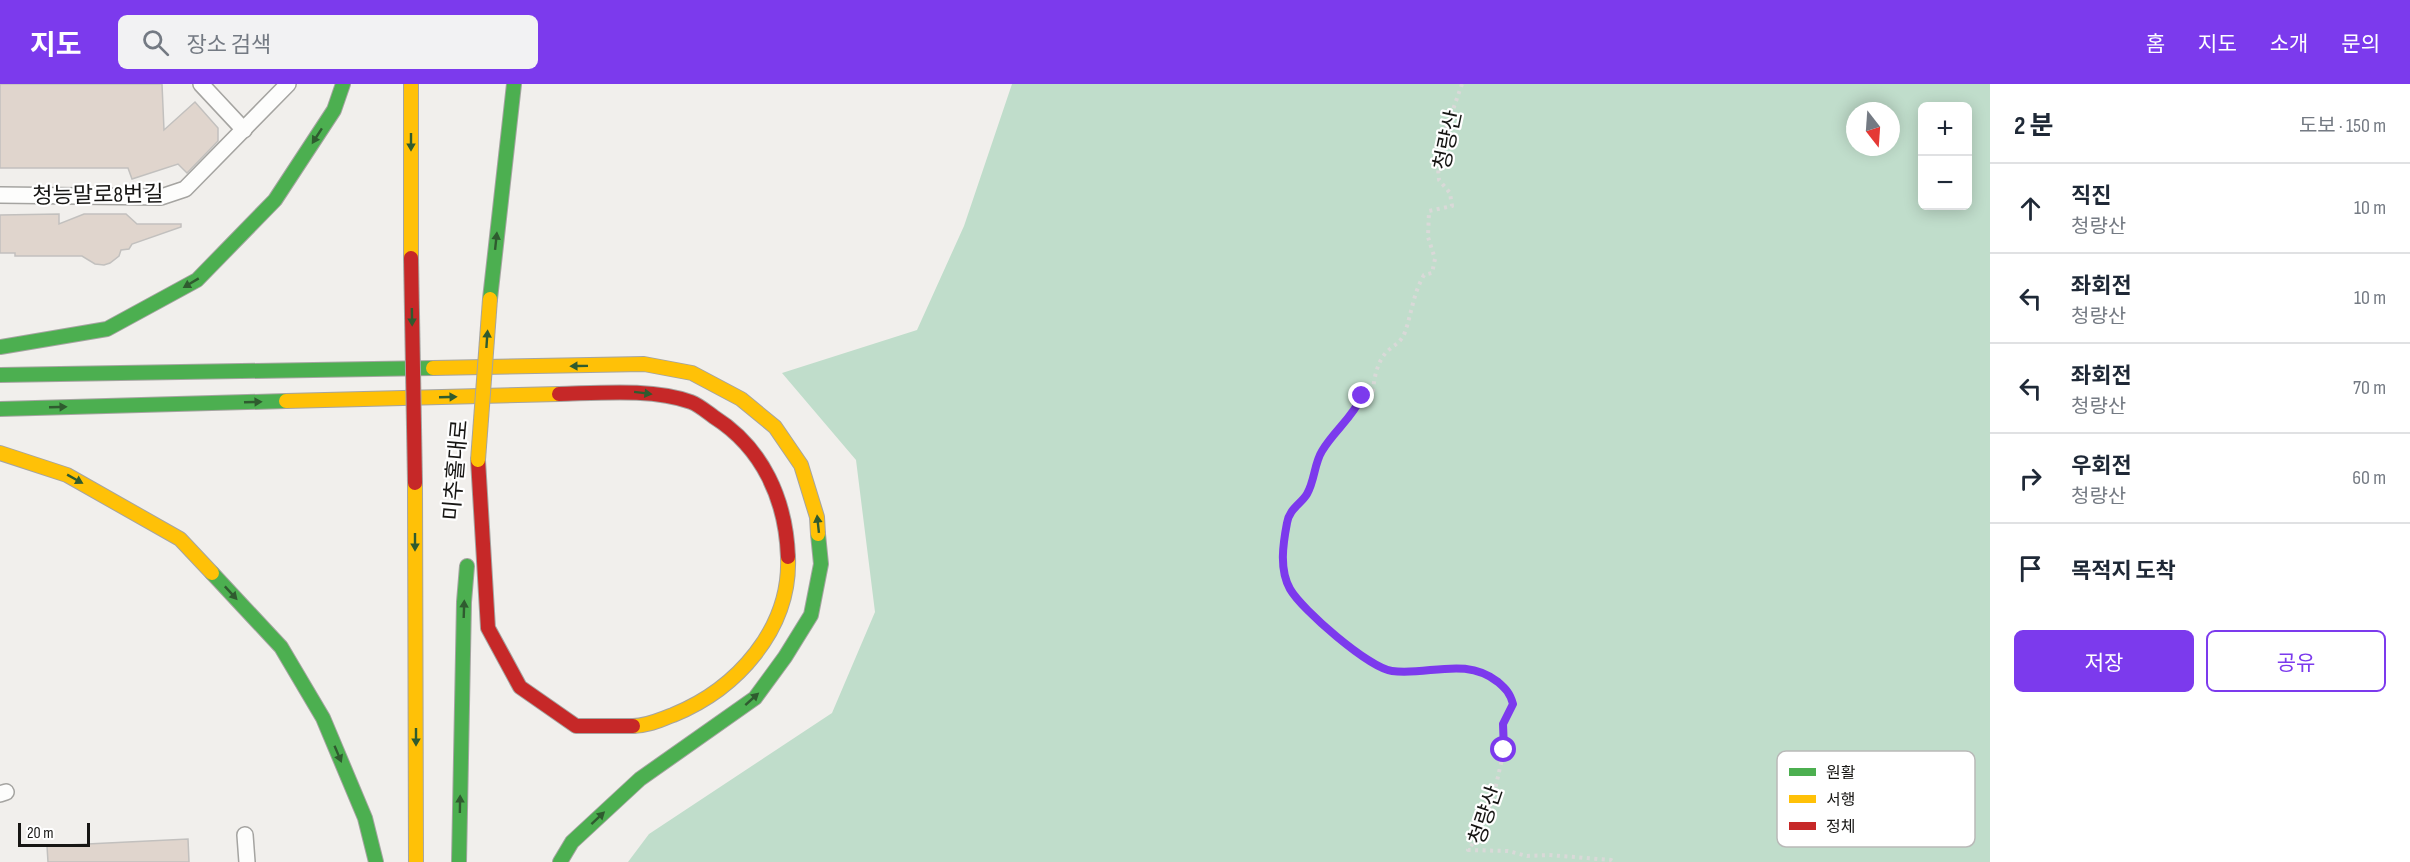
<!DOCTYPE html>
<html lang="ko">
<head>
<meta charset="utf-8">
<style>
  :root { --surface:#fff; --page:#f2f2f3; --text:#1f2937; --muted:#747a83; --line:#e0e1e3; --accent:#7c3aed }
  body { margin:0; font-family:"Sofia Sans Condensed","Noto Sans KR",sans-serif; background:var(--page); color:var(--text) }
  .controls { position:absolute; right:18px; top:18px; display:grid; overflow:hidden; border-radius:9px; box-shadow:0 3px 15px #0003 }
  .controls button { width:54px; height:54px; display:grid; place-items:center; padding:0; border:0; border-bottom:2px solid var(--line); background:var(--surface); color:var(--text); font:30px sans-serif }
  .compass { position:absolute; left:1846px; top:18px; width:54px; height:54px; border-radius:50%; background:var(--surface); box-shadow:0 3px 15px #0003; rotate:163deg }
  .scale { position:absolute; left:18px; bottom:15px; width:72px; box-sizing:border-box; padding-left:6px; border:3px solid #171614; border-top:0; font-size:16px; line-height:21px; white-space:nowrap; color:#171614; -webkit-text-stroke:4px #fff; paint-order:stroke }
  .stop { position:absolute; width:18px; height:18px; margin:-14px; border:4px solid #7c3aed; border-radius:50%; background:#fff }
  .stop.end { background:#7c3aed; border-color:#fff; box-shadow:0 2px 6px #0008 }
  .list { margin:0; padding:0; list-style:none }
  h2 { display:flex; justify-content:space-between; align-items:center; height:78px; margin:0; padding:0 24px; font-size:26px }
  h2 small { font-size:20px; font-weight:400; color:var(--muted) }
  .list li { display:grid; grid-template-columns:39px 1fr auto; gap:18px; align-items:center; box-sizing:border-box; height:90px; padding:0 24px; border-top:2px solid var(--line) }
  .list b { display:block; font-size:22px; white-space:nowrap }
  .list p { margin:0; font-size:20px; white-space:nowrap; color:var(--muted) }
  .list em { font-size:20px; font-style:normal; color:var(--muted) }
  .actions { display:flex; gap:12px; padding:18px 24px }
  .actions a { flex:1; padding:14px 0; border:2px solid var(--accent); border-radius:9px; text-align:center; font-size:21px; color:var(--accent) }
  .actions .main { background:var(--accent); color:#fff }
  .icon { flex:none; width:33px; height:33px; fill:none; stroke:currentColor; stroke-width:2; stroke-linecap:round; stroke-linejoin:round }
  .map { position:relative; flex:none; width:1990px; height:778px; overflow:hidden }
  header { display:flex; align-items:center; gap:36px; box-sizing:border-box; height:84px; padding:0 30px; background:var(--accent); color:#fff }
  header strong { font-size:28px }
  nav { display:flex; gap:33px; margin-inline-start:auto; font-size:21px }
  .search { width:420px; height:54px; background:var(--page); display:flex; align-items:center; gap:15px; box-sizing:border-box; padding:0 21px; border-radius:9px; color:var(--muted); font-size:22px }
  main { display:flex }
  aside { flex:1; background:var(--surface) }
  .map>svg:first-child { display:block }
  .green { fill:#c0ddcb; fill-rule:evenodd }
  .building { fill:#e0d5cd; stroke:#c2c0be; stroke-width:1.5 }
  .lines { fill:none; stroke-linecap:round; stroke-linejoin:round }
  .lane-casing { stroke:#a5a4a1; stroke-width:18 }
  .fast-casing { stroke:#a5a4a1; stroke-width:16 }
  .slow-casing { stroke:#a5a4a1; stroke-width:16 }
  .jam-casing { stroke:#a5a4a1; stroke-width:16 }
  .path { stroke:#d9d9d8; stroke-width:4; stroke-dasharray:3 4.5; stroke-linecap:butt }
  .lane { stroke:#fdfdfc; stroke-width:15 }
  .fast { stroke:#4caf50; stroke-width:14 }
  .slow { stroke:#ffc107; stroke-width:14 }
  .jam { stroke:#c62828; stroke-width:14 }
  .slow-bridge-casing { stroke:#a5a4a1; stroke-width:16; stroke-linecap:butt }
  .jam-bridge-casing { stroke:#a5a4a1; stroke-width:16; stroke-linecap:butt }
  .slow-bridge { stroke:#ffc107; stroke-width:14 }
  .jam-bridge { stroke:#c62828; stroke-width:14 }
  .oneway { fill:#2f5b2f }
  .route { stroke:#7c3aed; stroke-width:8 }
  .labels { text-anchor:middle; stroke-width:4.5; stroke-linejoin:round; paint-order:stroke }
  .street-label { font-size:22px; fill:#171614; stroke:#fff }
  .key { fill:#fff; stroke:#b9b9b8; stroke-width:1.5 }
  .key-label { font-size:16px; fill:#171614 }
</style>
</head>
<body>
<header>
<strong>지도</strong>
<div class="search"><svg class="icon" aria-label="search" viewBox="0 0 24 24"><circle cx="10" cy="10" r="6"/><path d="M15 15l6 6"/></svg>장소 검색</div>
<nav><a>홈</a><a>지도</a><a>소개</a><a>문의</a></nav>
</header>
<main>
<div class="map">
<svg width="1990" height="778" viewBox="0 0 1990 778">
  <rect width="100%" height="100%" fill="#f1efec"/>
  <!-- green -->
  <path class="green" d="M1012 0H1990V778H628L649 750 832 629 875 528 856 376 782 289 917 246 964 142ZM1922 22H1968V122H1922ZM1855 27H1891V63H1855Z"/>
  <!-- building -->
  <g class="building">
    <path d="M0 0H162L164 46 195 18 218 44V57L187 89 178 80 132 95 128 84H0Z"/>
    <path d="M59 130V140L84 130H126L137 140H181V143L132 160 129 165 121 166 119 172 110 179 104 181 95 180 82 172H15V169H0V131Z"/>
    <path d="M188 755 189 778H48L47 762Z"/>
  </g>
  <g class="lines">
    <defs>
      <g id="lane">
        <path d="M201 0 244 46"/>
        <path d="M0 111 161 113 185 105 288 0"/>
        <path d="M0 710 6 708"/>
        <path d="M245 751 247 778"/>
      </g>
      <g id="fast">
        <path d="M490 215 514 0"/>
        <path d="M0 263 107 245 197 196 275 116 334 26 343 0"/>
        <path d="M0 291 433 284"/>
        <path d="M0 325 286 317"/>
        <path d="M212 489 281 563 323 634 365 734 376 778"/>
        <path d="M459 778 464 518 467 482"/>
        <path d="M560 778 572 758 640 695 755 614 785 573 811 531 821 480 818 450"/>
      </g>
      <g id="slow">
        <path d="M411 0V174"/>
        <path d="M433 284 644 280 692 289 741 315 775 343 801 381 817 433 818 450"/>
        <path d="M286 317 559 310"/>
        <path d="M0 369 67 391 180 455 212 489"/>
        <path d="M415 399 416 778"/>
        <path d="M633 642C647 642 659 636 673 631 737 605 791 545 788 473"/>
      </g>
      <g id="jam">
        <path d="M559 310C599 309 653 304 691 318 699 321 707 328 714 333 763 364 786 416 788 473"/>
        <path d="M478 376 488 544 520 603 576 642H633"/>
      </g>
    </defs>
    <!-- lane casing -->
    <use href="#lane" class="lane-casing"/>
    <!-- fast casing -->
    <use href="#fast" class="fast-casing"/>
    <!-- slow casing -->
    <use href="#slow" class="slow-casing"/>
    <!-- jam casing -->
    <use href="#jam" class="jam-casing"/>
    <!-- path -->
    <path class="path" d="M1462 0 1444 51 1438 84 1439 96 1450 109 1452 122 1429 127 1428 153 1435 175 1432 189 1424 191C1413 210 1412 228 1405 248 1402 257 1396 260 1390 265 1378 274 1374 293 1373 307L1362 312 1357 324 1321 368 1307 411 1292 426 1287 436 1283 461 1284 487 1290 505 1312 533 1341 557 1379 582 1390 587H1402L1461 583 1483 589 1510 609 1513 619 1503 640 1504 666 1492 719 1480 732V750L1468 766 1508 767 1527 772 1549 771 1611 776 1614 778"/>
    <!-- lane -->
    <use href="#lane" class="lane"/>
    <!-- fast -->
    <use href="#fast" class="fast"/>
    <!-- slow -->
    <use href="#slow" class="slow"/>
    <!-- jam -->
    <use href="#jam" class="jam"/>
    <defs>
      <path id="slow-bridge" d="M478 376 490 215"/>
      <path id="jam-bridge" d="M411 174 415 399"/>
    </defs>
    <!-- slow-bridge casing -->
    <use href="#slow-bridge" class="slow-bridge-casing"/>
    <!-- jam-bridge casing -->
    <use href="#jam-bridge" class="jam-bridge-casing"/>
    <!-- slow-bridge -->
    <use href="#slow-bridge" class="slow-bridge"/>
    <!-- jam-bridge -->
    <use href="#jam-bridge" class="jam-bridge"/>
  </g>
  <!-- one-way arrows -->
  <defs><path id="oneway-solid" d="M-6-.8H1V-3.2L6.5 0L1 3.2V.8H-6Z" transform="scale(1.5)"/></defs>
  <g class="oneway">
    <use href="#oneway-solid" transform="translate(317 52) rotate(123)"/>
    <use href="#oneway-solid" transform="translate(411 58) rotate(90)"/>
    <use href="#oneway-solid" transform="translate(496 157) rotate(-84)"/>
    <use href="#oneway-solid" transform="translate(191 199) rotate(149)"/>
    <use href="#oneway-solid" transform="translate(412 233) rotate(89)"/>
    <use href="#oneway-solid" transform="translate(487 255) rotate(-86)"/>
    <use href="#oneway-solid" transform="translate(579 282) rotate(179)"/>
    <use href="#oneway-solid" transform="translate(643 309) rotate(7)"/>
    <use href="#oneway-solid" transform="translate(448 313) rotate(-2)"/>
    <use href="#oneway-solid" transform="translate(253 318) rotate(-2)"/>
    <use href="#oneway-solid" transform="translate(58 323) rotate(-2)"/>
    <use href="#oneway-solid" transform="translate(75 395) rotate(29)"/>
    <use href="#oneway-solid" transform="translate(818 440) rotate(-96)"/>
    <use href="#oneway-solid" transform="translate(415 458) rotate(90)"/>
    <use href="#oneway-solid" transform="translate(231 509) rotate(47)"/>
    <use href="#oneway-solid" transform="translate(464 525) rotate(-88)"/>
    <use href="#oneway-solid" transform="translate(752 615) rotate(-42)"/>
    <use href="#oneway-solid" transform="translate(416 653) rotate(90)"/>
    <use href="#oneway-solid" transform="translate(338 670) rotate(67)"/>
    <use href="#oneway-solid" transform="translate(460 720) rotate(-89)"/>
    <use href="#oneway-solid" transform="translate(598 734) rotate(-43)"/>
  </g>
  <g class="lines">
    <!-- route -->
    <path class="route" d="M1362 312C1353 333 1334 347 1322 367 1314 380 1315 396 1307 410 1301 420 1289 425 1287 439 1283 460 1279 485 1290 505 1302 526 1369 584 1392 587 1428 592 1465 572 1498 598 1506 605 1510 609 1513 620L1503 640 1504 666"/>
  </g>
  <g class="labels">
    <!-- street labels -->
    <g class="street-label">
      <text transform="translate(1447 56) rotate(-78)" y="8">청량산</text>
      <text transform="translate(98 110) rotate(-1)" y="8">청능말로8번길</text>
      <text transform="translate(455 386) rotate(-85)" y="8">미추홀대로</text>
      <text transform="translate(1485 731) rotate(-71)" y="8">청량산</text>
    </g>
  </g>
  <!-- legend -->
  <rect x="1777" y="667" width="198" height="96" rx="9" class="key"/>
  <rect x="1789" y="684" width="27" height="8" fill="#4caf50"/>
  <rect x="1789" y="711" width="27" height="8" fill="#ffc107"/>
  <rect x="1789" y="738" width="27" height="8" fill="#c62828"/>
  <g class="key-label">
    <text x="1826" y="694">원활</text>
    <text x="1826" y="721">서행</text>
    <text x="1826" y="748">정체</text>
  </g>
</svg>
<div class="controls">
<button>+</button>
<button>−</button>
</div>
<svg class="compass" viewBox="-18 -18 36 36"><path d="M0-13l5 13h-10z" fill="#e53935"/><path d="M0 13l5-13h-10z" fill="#747a83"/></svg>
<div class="scale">20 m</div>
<div class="stop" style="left:1504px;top:666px"></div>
<div class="stop end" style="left:1362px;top:312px"></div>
</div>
<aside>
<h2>2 분<small>도보 · 150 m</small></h2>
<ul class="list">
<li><svg class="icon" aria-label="ahead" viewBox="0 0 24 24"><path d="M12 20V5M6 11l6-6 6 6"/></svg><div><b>직진</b><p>청량산</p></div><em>10 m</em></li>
<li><svg class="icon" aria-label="left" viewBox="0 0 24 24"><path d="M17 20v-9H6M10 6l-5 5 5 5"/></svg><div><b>좌회전</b><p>청량산</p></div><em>10 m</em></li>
<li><svg class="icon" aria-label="left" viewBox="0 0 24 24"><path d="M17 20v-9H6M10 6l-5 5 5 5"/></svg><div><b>좌회전</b><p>청량산</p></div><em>70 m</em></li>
<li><svg class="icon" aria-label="right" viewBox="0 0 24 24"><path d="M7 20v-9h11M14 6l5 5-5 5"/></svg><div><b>우회전</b><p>청량산</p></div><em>60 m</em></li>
<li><svg class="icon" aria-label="arrive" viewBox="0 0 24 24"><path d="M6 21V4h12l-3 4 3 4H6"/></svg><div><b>목적지 도착</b></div></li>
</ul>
<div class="actions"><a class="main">저장</a><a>공유</a></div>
</aside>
</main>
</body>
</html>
